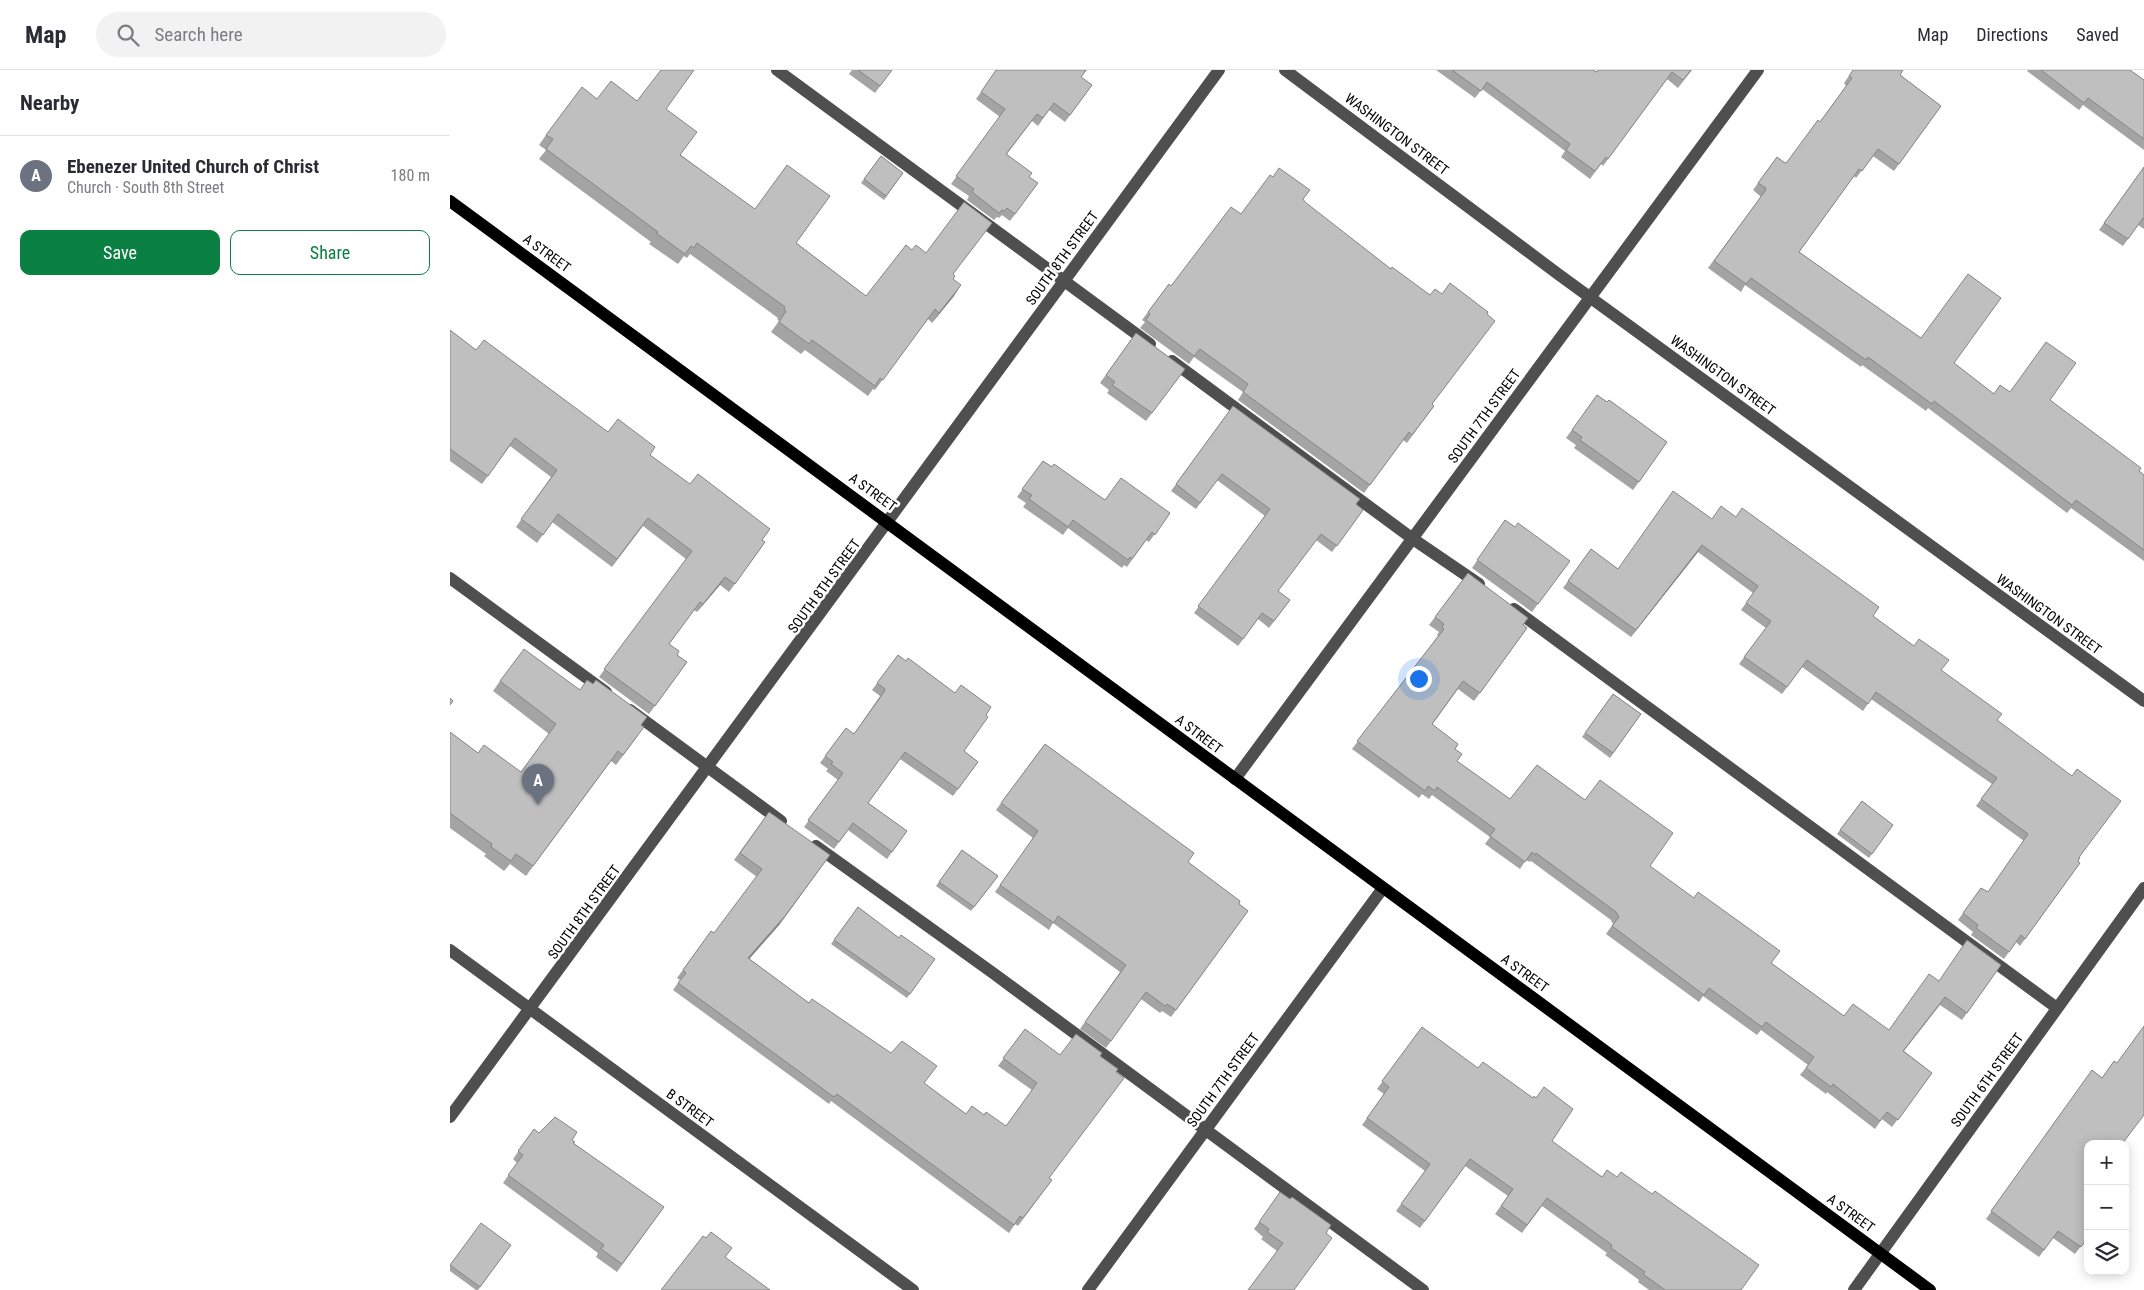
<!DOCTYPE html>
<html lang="en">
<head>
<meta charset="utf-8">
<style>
  :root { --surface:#fff; --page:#f2f2f3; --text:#2b2b33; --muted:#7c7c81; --line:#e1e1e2; --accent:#0b8043 }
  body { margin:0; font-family:"Roboto Condensed",sans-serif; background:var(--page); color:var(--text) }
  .controls { position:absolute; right:15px; bottom:15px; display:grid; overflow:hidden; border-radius:10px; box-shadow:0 2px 12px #0003 }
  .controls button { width:45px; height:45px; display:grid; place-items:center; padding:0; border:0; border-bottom:1px solid var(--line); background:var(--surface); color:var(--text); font:25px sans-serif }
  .you { position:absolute; left:968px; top:608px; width:18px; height:18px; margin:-12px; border:4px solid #fff; border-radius:50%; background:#1a73e8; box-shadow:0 0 0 8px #1a73e833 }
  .badge { display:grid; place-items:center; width:32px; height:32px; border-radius:50%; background:var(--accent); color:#fff; font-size:16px; font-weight:700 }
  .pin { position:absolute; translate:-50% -41px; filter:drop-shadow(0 1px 2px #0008) }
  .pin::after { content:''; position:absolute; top:26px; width:18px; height:15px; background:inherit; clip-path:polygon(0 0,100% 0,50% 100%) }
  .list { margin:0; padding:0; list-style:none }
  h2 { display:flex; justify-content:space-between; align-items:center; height:65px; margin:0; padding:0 20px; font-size:21px }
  h2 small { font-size:16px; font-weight:400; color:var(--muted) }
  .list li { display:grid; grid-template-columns:32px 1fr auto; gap:15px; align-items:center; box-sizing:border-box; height:80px; padding:0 20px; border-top:1px solid var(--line) }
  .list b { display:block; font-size:19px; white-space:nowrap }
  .list p { margin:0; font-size:16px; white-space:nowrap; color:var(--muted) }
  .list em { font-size:16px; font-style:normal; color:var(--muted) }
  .actions { display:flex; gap:10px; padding:15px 20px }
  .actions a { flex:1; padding:11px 0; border:1px solid var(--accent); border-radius:10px; text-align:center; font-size:18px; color:var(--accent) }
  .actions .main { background:var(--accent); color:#fff }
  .icon { flex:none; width:28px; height:28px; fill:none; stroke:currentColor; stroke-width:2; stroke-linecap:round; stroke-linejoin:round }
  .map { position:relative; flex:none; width:1694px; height:1220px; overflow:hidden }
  header { display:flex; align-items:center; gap:30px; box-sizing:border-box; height:70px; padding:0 25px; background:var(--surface); border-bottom:1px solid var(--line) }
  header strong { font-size:24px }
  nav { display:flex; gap:28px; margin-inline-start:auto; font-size:18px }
  .search { width:350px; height:45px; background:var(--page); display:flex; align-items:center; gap:12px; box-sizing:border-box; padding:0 18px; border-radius:28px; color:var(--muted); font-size:19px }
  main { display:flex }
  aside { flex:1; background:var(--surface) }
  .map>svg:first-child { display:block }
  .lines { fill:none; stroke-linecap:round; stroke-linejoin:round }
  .minor { stroke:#4f4f4f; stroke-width:12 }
  .major { stroke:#000; stroke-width:12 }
  .wall { fill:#a4a4a4 }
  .shaded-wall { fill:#868686 }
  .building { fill:#bfbfbf; stroke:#868686 }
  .labels { text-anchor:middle; stroke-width:5; stroke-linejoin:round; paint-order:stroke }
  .street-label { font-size:14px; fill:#000; stroke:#fff }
</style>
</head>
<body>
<header>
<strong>Map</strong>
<div class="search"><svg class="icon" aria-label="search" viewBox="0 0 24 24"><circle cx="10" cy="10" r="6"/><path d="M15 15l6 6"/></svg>Search here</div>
<nav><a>Map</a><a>Directions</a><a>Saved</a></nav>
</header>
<main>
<aside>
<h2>Nearby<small></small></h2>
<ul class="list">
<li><span class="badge" style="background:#6b7280">A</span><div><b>Ebenezer United Church of Christ</b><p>Church · South 8th Street</p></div><em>180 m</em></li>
</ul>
<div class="actions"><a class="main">Save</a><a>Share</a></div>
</aside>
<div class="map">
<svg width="1694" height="1220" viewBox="0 0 1694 1220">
  <rect width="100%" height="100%" fill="#fff"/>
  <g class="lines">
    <!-- minor -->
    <g class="minor">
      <path d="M327 0 700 274"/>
      <path d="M835 0 1108 204 1694 631"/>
      <path d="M722 291 963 469 1029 514"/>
      <path d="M0 508 156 622"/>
      <path d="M1064 539 1607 938"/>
      <path d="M180 640 331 751"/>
      <path d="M785 709 1308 0"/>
      <path d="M366 776 543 903 973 1220"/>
      <path d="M0 880 463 1220"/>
      <path d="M0 1047 769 0"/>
      <path d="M638 1220 933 818"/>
      <path d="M1404 1220 1694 818"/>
    </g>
    <!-- major -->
    <path class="major" d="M0 131 1480 1220"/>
  </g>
  <!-- wall -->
  <g class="wall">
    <path d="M402 0H442L425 23 399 4Z"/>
    <path d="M545 0H637L631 7 642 15 615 52 599 40 588 56 582 51 557 84 579 107 588 113 560 151 552 145 549 148 547 147 544 150 517 130 519 126 501 114 550 47 526 29 546 1Z"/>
    <path d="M986 0H1143L1147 2 1148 0H1242L1228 18 1217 9 1153 96 1151 94 1140 109 1111 87 1115 81 1032 19 1025 28Z"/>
    <path d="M1403 0 1450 5 1491 36 1444 101 1423 86 1406 108 1404 106 1349 182 1504 293 1544 324 1560 322 1600 330 1694 405V491L1621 438 1617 443 1478 338 1476 341 1412 295 1411 297 1295 215 1291 222 1258 198 1310 128V126L1303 120 1327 87 1335 93 1337 92 1370 52 1396 16 1394 13Z"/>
    <path d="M1578 0H1680L1694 10V80L1633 35 1629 40 1577 1Z"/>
    <path d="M147 29 187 31 216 39 231 85 416 226 462 180 504 205 503 209 504 226 482 253 478 249 425 320 423 319 418 326 355 280 351 284 321 262 329 251 327 249 328 248 240 184 237 188 234 186 228 194 199 174 201 172 89 89 96 80 89 75 96 65Z"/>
    <path d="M431 86 453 103 434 130 411 113Z"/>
    <path d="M1694 97V159L1688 155 1673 176 1649 160Z"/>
    <path d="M853 129 982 335 984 336 957 373 953 370 914 423 788 330 793 322 744 287 739 294 690 258 695 252 692 250 719 214 721 216 791 144Z"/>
    <path d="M0 260 26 280 158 362 200 385 315 472 279 522 270 515 247 542 244 540 219 574 227 585 237 592 199 644 149 607 236 489 193 456 162 497 102 452 87 473 66 457 101 407 60 376 32 414 0 391Z"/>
    <path d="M686 263 735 299 696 351 657 323 659 320 650 313Z"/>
    <path d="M1147 325 1217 372 1183 420 1124 378 1126 375 1116 368Z"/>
    <path d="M783 336 913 440 882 482 866 470 828 521 840 530 819 558 808 549 788 576 744 543 815 446 767 410 746 439 721 421Z"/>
    <path d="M593 391 602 397 655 430 720 443 699 472 696 470 677 497 674 495 672 498 618 458 613 465 573 437 576 433 567 427Z"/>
    <path d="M1262 449 1423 546 1491 601 1547 650 1630 787 1628 792 1630 793 1570 876 1566 872 1554 889 1521 865 1523 862 1508 850 1531 818 1538 822 1574 771 1526 736 1542 714 1421 629 1413 641 1352 597 1332 624 1289 594 1316 558 1291 540 1303 523 1248 482 1181 567 1113 518 1141 479 1168 499Z"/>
    <path d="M1055 450 1065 457 1120 491 1082 542 1022 498Z"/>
    <path d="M1018 503 1077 558 1024 631 1008 619 982 655 1005 679 1007 691 1060 729 1200 796 1321 893 1394 946 1439 960 1489 911 1551 895 1512 950 1490 935 1454 981 1482 1003 1442 1057 1432 1049 1425 1059 1377 1022 1376 1024 1350 1005 1358 995 1311 960 1307 965 1253 926 1249 932 1156 864 1163 854 1161 850 1081 791 1080 792 1076 790 1070 799 1035 774 1040 767 982 725 979 729 972 724 969 728 902 679 988 566 987 565 989 562 979 555Z"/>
    <path d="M448 585 514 681 528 692 503 726 450 689 418 733 457 761 437 789 398 760 384 779 354 757 388 710 376 701 378 699 370 693 396 658 404 664 430 626 422 620Z"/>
    <path d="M50 611 130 620 191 655 187 667 166 695 161 691 76 806 60 794 54 801 34 786 36 784 0 758V662L28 683 71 702 99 664 43 621Z"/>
    <path d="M1163 624 1191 644 1160 688 1132 667Z"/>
    <path d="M595 674 738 792 798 841 721 947 712 941 710 943 691 929 656 978 630 959 670 902 603 853 599 860 545 822 583 768 546 740Z"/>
    <path d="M1412 731 1443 755 1419 788 1387 764Z"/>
    <path d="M319 742 330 854 299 889 359 933 474 1013 516 1044 534 1045 556 1056 582 1020 548 996 575 959 610 985 650 986 599 1108 602 1110 568 1156 565 1154 559 1163 381 1031 379 1034 223 920 230 910 227 908 261 861 264 863 307 807 284 790Z"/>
    <path d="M512 780 548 806 521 841 486 816Z"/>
    <path d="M408 837 449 868 485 889 457 928 381 874Z"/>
    <path d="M972 957 1102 1071 1291 1220H1199L1188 1212 1189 1210 1155 1185 1157 1183 1092 1136 1072 1163 1045 1144 1058 1126 1015 1096 970 1158 946 1141 975 1101 912 1055 934 1024 927 1019Z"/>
    <path d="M1667 993 1638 1074V1167L1625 1184 1603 1168 1589 1187 1536 1149 1642 1000 1652 1008Z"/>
    <path d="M84 1059 89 1063 122 1070 123 1073 214 1137 167 1202 146 1187 148 1183 53 1113 67 1093 63 1089Z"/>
    <path d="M840 1129 881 1155 827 1181 811 1169 813 1167 804 1159 809 1152Z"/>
    <path d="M61 1175 28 1220H26L0 1201V1195Z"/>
  </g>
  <!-- shaded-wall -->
  <g class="shaded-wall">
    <path d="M511 215 504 226 482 253 489 243Z"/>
    <path d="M1252 475 1248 482 1181 567 1186 560Z"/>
    <path d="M275 507 270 515 247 542 253 534Z"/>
    <path d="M380 785 330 854 293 896 298 888Z"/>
  </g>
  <!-- building -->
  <g class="building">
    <path d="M211 0H244L216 39 247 62 230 85 305 139 337 95 380 126 346 173 416 226 456 175 462 180 466 175 476 183 514 132 542 153 503 204 505 206 503 209 511 215 489 243 485 239 433 310 430 308 425 316 362 270 359 274 329 252 336 241 334 239 335 237 247 173 244 178 241 176 235 184 206 163 208 162 96 79 103 69 96 65 132 17 147 29 161 11 187 31Z"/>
    <path d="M408 0H442L430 16Z"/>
    <path d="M546 0H636L631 7 642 15 620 45 604 33 593 48 587 44 556 84 582 103 579 107 588 113 565 144 557 138 554 141 552 140 549 143 522 122 524 119 506 106 555 39 531 22Z"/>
    <path d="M1002 0H1143L1147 2 1148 0H1241L1233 10 1222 2 1158 89 1156 87 1145 101 1116 80 1120 74 1037 12 1031 21Z"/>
    <path d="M1403 0H1453L1450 5 1491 36 1449 94 1428 79 1412 101 1409 99 1349 182 1471 268 1518 204 1551 228 1504 293 1544 324 1550 315 1560 322 1596 272 1626 293 1600 330 1691 398 1689 401 1694 405V480L1626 430 1622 435 1484 331 1482 334 1418 287 1416 290 1301 208 1296 214 1264 191 1315 121 1316 118 1308 113 1327 87 1335 93 1337 92 1368 50 1370 52 1402 8 1399 6Z"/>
    <path d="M1591 0H1680L1694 10V69L1638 28 1634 33Z"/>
    <path d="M431 86 453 103 436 126 414 109Z"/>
    <path d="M1694 97V149L1693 148 1678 169 1654 153Z"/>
    <path d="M829 98 860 120 853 129 855 132 941 199 942 197 980 225 985 219 992 224 1000 213 1038 242 1037 244 1045 251 982 334 984 336 962 365 959 362 920 415 793 322 798 314 750 279 744 286 696 250 700 244 698 242 719 214 721 216 781 137 791 144 820 105 823 107Z"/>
    <path d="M0 260 26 280 34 270 158 362 168 349 205 377 200 385 240 414 248 404 320 459 312 470 315 472 285 514 275 507 253 534 250 532 219 574 229 581 227 585 237 592 205 636 154 599 242 481 198 448 167 489 108 444 93 465 71 449 107 400 65 368 38 406 0 379Z"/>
    <path d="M686 263 735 299 702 343 662 315 665 312 656 305Z"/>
    <path d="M1147 325 1157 332 1159 330 1217 372 1189 412 1130 370 1132 367 1122 360Z"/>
    <path d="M783 336 910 429 906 434 913 440 887 476 871 464 828 521 840 530 824 551 812 543 793 569 748 536 820 439 772 404 750 433 726 414Z"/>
    <path d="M593 391 602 397 604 394 655 430 671 408 720 443 705 465 702 462 682 489 680 487 678 490 623 450 618 457 579 429 582 425 572 419Z"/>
    <path d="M1223 421 1262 449 1271 436 1286 447 1292 438 1429 537 1423 546 1464 576 1469 569 1499 590 1491 600 1552 644 1547 650 1622 706 1627 699 1671 731 1630 786 1628 792 1630 793 1575 869 1571 865 1559 882 1526 858 1528 855 1513 843 1531 818 1538 822 1578 764 1531 729 1547 708 1426 622 1418 634 1357 590 1337 617 1294 587 1321 551 1296 533 1308 516 1252 475 1186 560 1118 511 1141 479 1168 499Z"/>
    <path d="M1055 450 1065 457 1068 453 1120 491 1088 534 1027 490Z"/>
    <path d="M1018 503 1078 548 1073 555 1077 558 1030 623 1013 611 982 654 1008 674 1005 679 1012 684 1007 691 1060 729 1087 695 1135 730 1150 710 1223 763 1200 796 1244 828 1248 822 1330 881 1321 893 1394 946 1403 934 1439 960 1479 904 1489 911 1517 870 1551 895 1517 943 1495 927 1453 981 1482 1003 1448 1050 1437 1042 1430 1051 1383 1014 1381 1017 1356 998 1364 987 1316 952 1312 957 1259 918 1254 925 1162 856 1169 847 1166 842 1086 783 1085 785 1082 782 1075 792 1040 766 1045 759 987 717 985 721 978 716 975 721 907 671 994 559 992 557 994 554 985 547Z"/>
    <path d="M74 579 130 620 137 610 143 614 146 610 197 647 191 655 194 657 173 685 168 681 83 796 66 784 61 791 41 777 42 774 0 743V662L28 683 34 675 71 702 106 654 50 611Z"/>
    <path d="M448 585 456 591 458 588 505 623 511 615 541 637 536 645 538 647 514 681 528 692 508 719 455 682 418 733 457 761 442 782 403 753 389 772 358 750 393 703 381 694 383 692 375 686 396 658 404 664 434 622 435 619 427 613Z"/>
    <path d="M1163 624 1191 644 1163 683 1135 663Z"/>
    <path d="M0 628 3 631 0 635Z"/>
    <path d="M595 674 744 783 738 792 790 831 789 834 798 841 726 940 717 934 715 936 696 922 661 971 635 952 676 895 608 846 604 853 550 815 588 761 551 733Z"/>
    <path d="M1412 731 1443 755 1422 784 1390 760Z"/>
    <path d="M319 742 380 785 335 846 298 888 359 933 362 929 441 983 452 971 487 996 474 1013 516 1044 522 1036 534 1045 536 1042 556 1056 587 1013 553 988 575 959 610 985 626 964 652 983 650 986 668 999 666 1002 674 1008 599 1108 602 1110 573 1148 570 1146 564 1155 387 1024 384 1027 228 913 236 903 233 900 261 861 264 863 312 799 290 783Z"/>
    <path d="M512 780 548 806 524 837 489 812Z"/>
    <path d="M408 837 449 868 451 865 485 889 460 924 384 870Z"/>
    <path d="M1694 956V1045L1672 1074H1638V1167L1631 1177 1608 1161 1594 1180 1541 1141 1642 1000 1652 1008 1664 991 1667 993Z"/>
    <path d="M972 957 1028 998 1033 992 1083 1028 1084 1026 1086 1028 1094 1017 1123 1039 1102 1071 1152 1107 1157 1100 1167 1107 1171 1102 1202 1124 1205 1121 1309 1195 1291 1220H1215L1193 1204 1195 1202 1161 1178 1162 1175 1097 1128 1077 1155 1051 1136 1063 1119 1020 1089 975 1151 951 1134 980 1094 917 1048 939 1017 932 1011Z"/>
    <path d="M105 1047 127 1062 122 1070 125 1072 123 1073 214 1137 172 1194 151 1179 154 1175 58 1105 73 1085 68 1081 84 1059 89 1063Z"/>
    <path d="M830 1122 840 1129 842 1127 881 1155 876 1163 882 1168 844 1220H798L833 1173 817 1162 819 1159 809 1152Z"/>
    <path d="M31 1153 61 1175 30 1217 0 1195Z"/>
    <path d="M261 1162 282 1178 275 1187 320 1220H211L253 1166 256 1168Z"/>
  </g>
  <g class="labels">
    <!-- street labels -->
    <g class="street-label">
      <text transform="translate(947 64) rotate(37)" y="5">WASHINGTON STREET</text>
      <text transform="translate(97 183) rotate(36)" y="5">A STREET</text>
      <text transform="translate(612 188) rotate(-54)" y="5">SOUTH 8TH STREET</text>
      <text transform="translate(1273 305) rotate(36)" y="5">WASHINGTON STREET</text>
      <text transform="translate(1034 346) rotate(-54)" y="5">SOUTH 7TH STREET</text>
      <text transform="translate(423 422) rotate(36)" y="5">A STREET</text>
      <text transform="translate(374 516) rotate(-54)" y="5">SOUTH 8TH STREET</text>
      <text transform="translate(1599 544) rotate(36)" y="5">WASHINGTON STREET</text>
      <text transform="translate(749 664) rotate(37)" y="5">A STREET</text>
      <text transform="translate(134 842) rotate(-54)" y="5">SOUTH 8TH STREET</text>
      <text transform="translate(1075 903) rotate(36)" y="5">A STREET</text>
      <text transform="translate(773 1010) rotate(-54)" y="5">SOUTH 7TH STREET</text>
      <text transform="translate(1537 1010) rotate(-54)" y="5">SOUTH 6TH STREET</text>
      <text transform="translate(240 1038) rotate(36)" y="5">B STREET</text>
      <text transform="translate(1401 1143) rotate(36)" y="5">A STREET</text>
    </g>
  </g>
</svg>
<div class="controls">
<button>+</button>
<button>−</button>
<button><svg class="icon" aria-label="layers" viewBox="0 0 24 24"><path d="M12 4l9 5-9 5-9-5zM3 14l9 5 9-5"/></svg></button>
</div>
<div class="you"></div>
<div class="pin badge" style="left:88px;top:735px;background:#6b7280">A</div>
</div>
</main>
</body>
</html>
